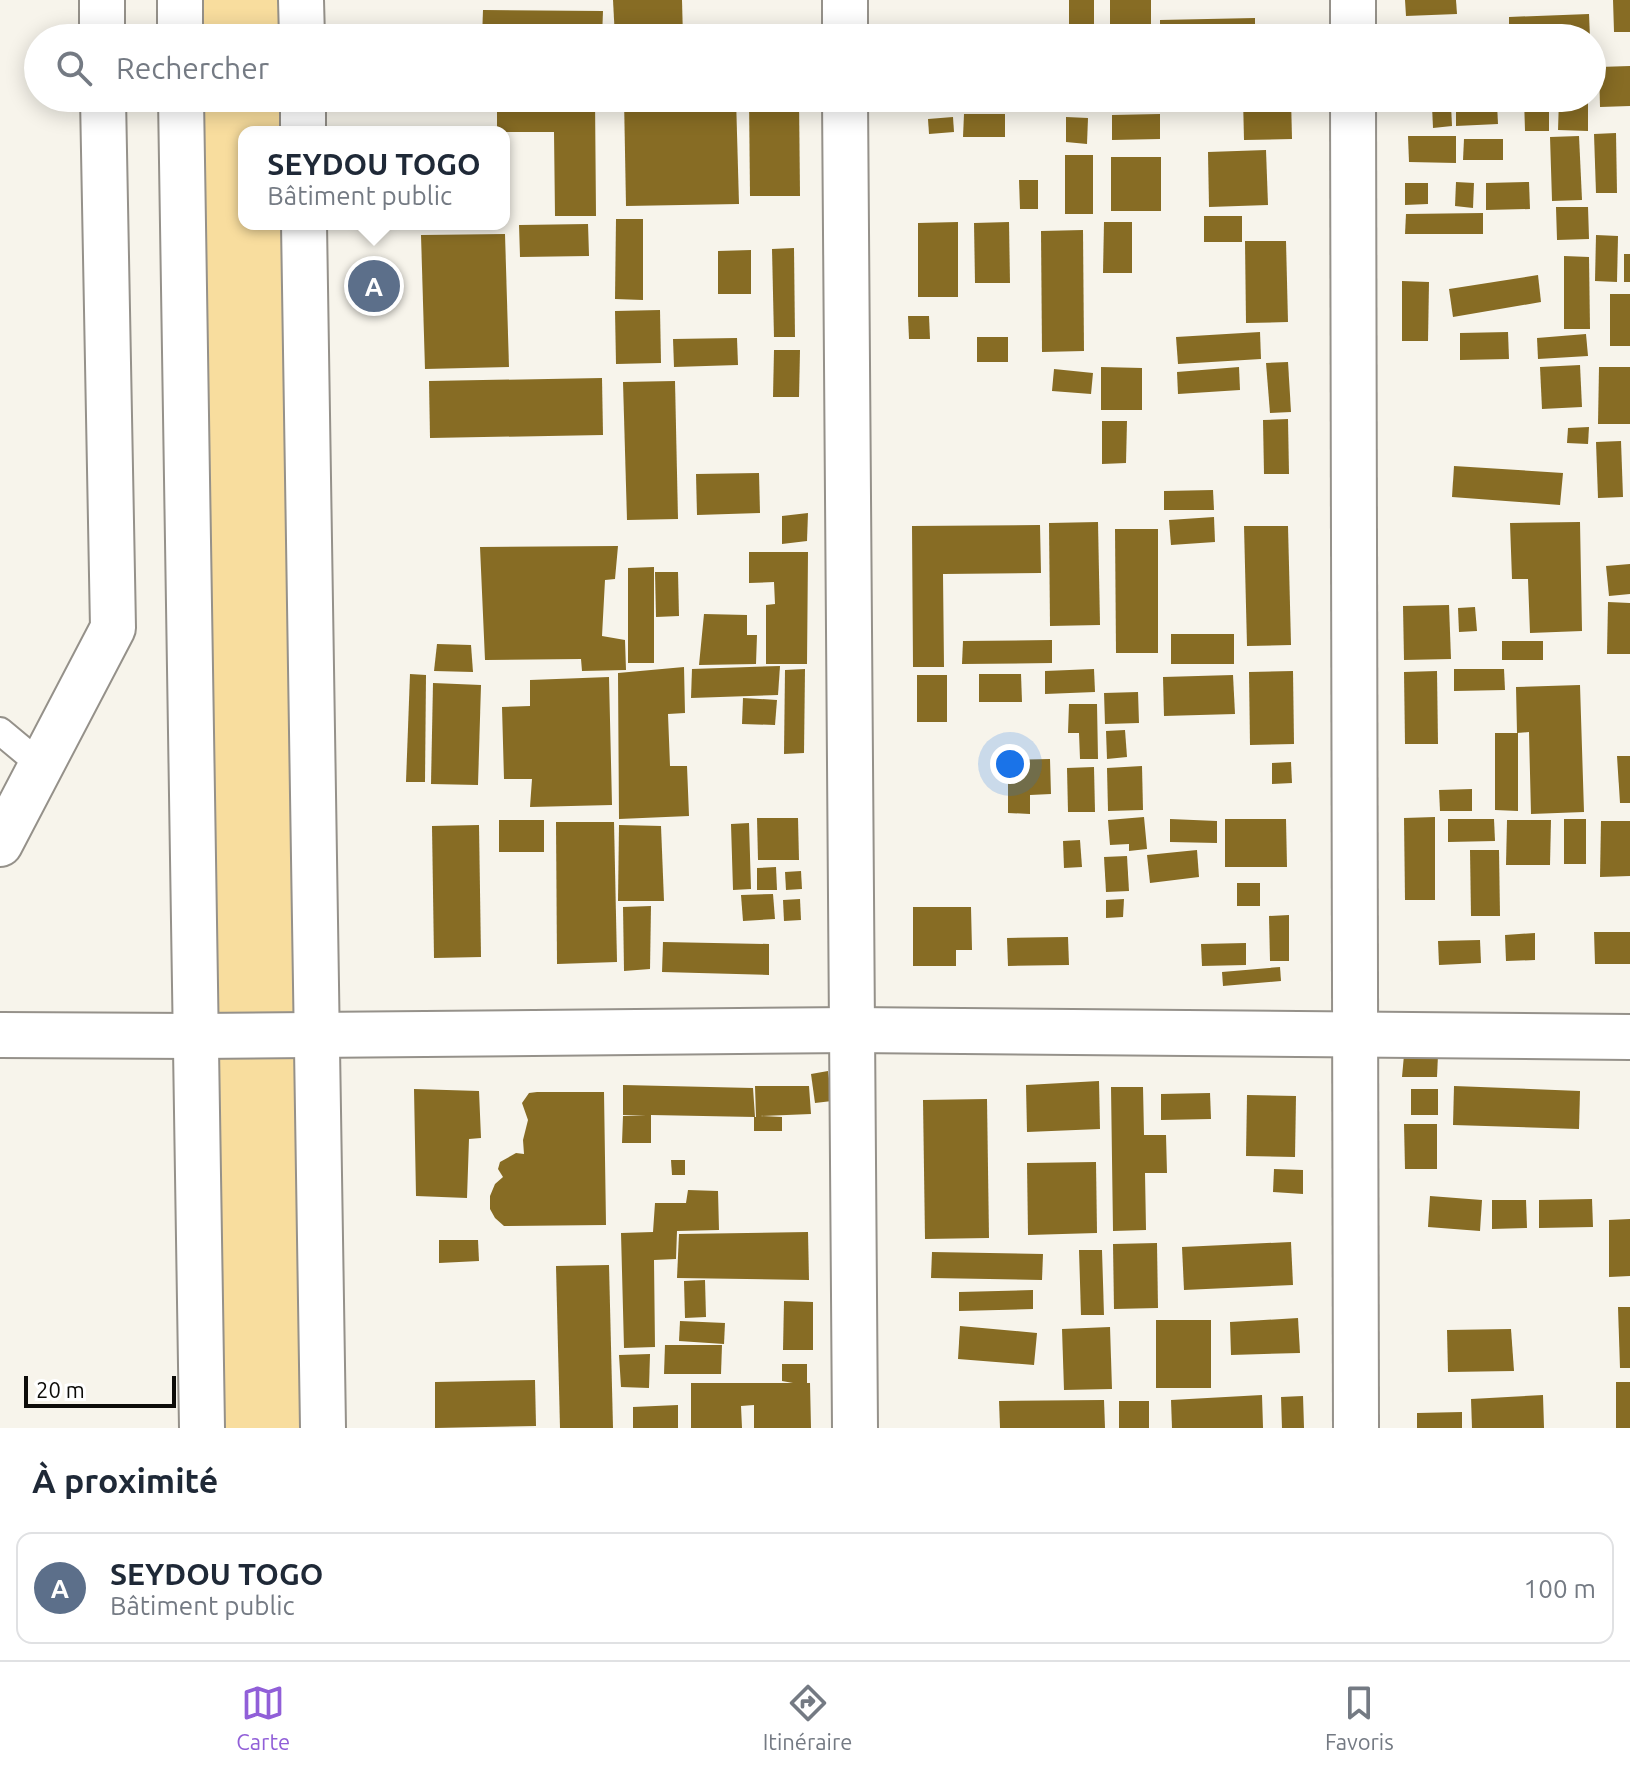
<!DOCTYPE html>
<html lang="fr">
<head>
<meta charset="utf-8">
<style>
  :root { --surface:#fff; --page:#f6f6f7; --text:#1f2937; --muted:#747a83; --line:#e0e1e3; --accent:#915fd8 }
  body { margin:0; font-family:Ubuntu,sans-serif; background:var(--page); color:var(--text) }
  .scale { position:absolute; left:24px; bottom:20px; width:152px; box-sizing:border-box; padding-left:8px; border:4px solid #0d0c09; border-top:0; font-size:22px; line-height:28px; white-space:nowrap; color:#0d0c09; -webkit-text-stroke:6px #fff; paint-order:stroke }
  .you { position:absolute; left:1010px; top:764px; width:28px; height:28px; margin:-20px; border:6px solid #fff; border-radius:50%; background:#1a73e8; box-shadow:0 0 0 12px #1a73e833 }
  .badge { display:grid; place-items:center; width:52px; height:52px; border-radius:50%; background:var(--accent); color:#fff; font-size:26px; font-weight:700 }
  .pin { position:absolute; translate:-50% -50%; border:4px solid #fff; box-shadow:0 2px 8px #0006 }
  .popup { position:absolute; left:238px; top:126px; width:272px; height:104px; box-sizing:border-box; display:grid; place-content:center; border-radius:16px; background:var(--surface); filter:drop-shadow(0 2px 6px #0005); font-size:26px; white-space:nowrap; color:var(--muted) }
  .popup b { font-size:30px; color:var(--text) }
  .popup::after { content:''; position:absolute; left:50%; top:100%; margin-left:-16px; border:16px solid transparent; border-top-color:var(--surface) }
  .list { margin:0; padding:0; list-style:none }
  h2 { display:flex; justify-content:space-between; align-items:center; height:104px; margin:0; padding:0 32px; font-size:34px }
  h2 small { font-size:26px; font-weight:400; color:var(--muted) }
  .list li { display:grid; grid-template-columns:52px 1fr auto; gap:24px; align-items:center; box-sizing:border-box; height:112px; margin:0 16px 16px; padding:0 16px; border:2px solid var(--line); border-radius:16px }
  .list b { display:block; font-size:30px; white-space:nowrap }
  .list p { margin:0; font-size:26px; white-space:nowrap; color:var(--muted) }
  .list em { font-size:26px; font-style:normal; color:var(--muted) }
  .icon { flex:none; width:44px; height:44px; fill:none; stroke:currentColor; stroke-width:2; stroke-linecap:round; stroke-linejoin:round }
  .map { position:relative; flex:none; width:1630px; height:1428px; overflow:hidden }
  .search { position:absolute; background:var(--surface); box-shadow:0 4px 20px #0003; left:24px; right:24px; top:24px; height:88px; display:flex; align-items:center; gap:20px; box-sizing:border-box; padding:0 28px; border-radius:44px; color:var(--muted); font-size:30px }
  .sheet { height:232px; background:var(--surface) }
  nav { display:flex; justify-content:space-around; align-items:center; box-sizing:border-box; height:112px; border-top:2px solid var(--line); background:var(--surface); font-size:22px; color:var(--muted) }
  nav a { display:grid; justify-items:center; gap:4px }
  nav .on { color:var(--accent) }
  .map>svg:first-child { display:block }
  .green { fill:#f8dd9e }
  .building { fill:#876c24 }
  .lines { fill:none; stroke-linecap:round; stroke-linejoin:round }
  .lane-casing { stroke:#95918a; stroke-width:30 }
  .street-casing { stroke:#95918a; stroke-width:48 }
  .secondary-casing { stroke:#95918a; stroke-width:48 }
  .lane { stroke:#fff; stroke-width:26 }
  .street { stroke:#fff; stroke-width:44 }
  .secondary { stroke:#fff; stroke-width:44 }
</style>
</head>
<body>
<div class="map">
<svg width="1630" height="1428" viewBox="0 0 1630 1428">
  <rect width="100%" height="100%" fill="#f7f4eb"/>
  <!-- green -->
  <g class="green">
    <path d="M200 0H281V38H201Z"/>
    <path d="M202 98H282L283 132H244V224H284L301 1428H224Z"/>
  </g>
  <!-- building -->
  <g class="building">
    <path d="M613 0H682L683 38H615Z"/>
    <rect x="1069" y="0" width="25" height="26"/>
    <rect x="1110" y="0" width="41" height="38"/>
    <path d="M1405 0H1456L1457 14 1406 16Z"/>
    <path d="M1613 0H1630V32H1614Z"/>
    <path d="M483 10 603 11 602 38H482Z"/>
    <path d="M1589 14 1590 38H1509V17Z"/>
    <path d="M1255 18V38H1160V20Z"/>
    <path d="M1499 33V38H1448V34Z"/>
    <path d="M1630 66V106L1600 107 1599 67Z"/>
    <path d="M497 98H595L596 216H555L554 132H497Z"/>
    <path d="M624 98H736L739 204 626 206Z"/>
    <path d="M749 98H799L800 196H750Z"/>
    <path d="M1153 98H1232L1233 102 1153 103Z"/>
    <path d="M1243 98H1291L1292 139 1244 140Z"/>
    <path d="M1524 98H1549V131H1525Z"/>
    <path d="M1559 98H1588V131L1558 130Z"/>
    <path d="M1497 104 1498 124 1456 126V107Z"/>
    <path d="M1451 105 1452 126 1433 128 1432 106Z"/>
    <path d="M964 114H1005V137H963Z"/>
    <path d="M1160 114V139L1112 140V115Z"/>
    <path d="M953 117 954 132 929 134 928 119Z"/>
    <path d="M1066 117 1088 118 1087 144 1066 142Z"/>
    <path d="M475 126V132H438V128Z"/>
    <path d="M1616 133 1617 193H1596L1594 134Z"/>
    <path d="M1408 136H1456V163L1409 162Z"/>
    <path d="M1579 136 1582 200 1552 201 1550 137Z"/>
    <path d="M1464 139H1503V160H1463Z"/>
    <path d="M1266 150 1268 205 1209 207 1208 152Z"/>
    <rect x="1065" y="155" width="28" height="59"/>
    <rect x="1111" y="157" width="50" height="54"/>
    <path d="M1019 180H1038V209H1020Z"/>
    <path d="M1456 182 1474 183 1473 208 1455 206Z"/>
    <path d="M1529 182 1530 209 1486 210V183Z"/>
    <path d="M1405 183H1428V204L1405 205Z"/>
    <path d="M1556 207H1588L1589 239 1557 240Z"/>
    <path d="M1483 213V234H1405L1406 214Z"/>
    <rect x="1204" y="216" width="38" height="26"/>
    <path d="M616 219H643V300L615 299Z"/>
    <path d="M958 222V297H918V223Z"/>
    <path d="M1009 222 1010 283H975L974 223Z"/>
    <path d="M1104 222H1132V273H1103Z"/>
    <path d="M588 224 589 256 520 257 519 225Z"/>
    <path d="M1083 230 1084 351 1042 352 1041 231Z"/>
    <path d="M505 234 509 367 425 369 421 235Z"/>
    <path d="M1596 235 1618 236 1617 282 1595 281Z"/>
    <path d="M1245 241H1286L1288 322 1246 323Z"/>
    <path d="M794 248 795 337H774L772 249Z"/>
    <path d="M751 250V294H718V251Z"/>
    <rect x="1624" y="254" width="6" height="28"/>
    <path d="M1564 256 1589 257 1590 329H1564Z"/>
    <path d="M1538 275 1541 302 1453 317 1449 289Z"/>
    <path d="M1402 281 1429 282 1428 341H1402Z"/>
    <rect x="1610" y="294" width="20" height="52"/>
    <path d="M660 310 661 363 616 364 615 311Z"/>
    <path d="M908 316H929L930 339H909Z"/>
    <path d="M1260 332 1261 359 1178 364 1176 337Z"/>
    <path d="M1508 332 1509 359 1460 360V333Z"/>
    <path d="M1586 334 1588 356 1538 359 1537 338Z"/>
    <rect x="977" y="337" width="31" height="25"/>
    <path d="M737 338 738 365 674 367 673 339Z"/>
    <path d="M774 350H800L799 397H773Z"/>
    <path d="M1288 362 1291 412 1270 413 1266 363Z"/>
    <path d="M1580 365 1582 407 1542 409 1540 367Z"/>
    <path d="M1101 367 1142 368V410H1101Z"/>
    <path d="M1239 367 1240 390 1178 394 1177 372Z"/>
    <path d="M1599 367H1630V424H1598Z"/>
    <path d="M1054 369 1093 373 1091 394 1052 391Z"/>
    <path d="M602 378 603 435 430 438 429 381Z"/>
    <path d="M675 381 678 519 627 520 623 382Z"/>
    <path d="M1288 419 1289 474H1264L1263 420Z"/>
    <path d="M1102 421H1127L1126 463 1102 464Z"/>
    <path d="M1589 427 1588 444 1567 443 1568 428Z"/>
    <path d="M1621 441 1623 497 1598 498 1596 442Z"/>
    <path d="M1454 466 1563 473 1560 505 1452 497Z"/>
    <path d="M759 473 760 513 697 515 696 474Z"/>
    <path d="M1213 490 1214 510H1164V491Z"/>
    <path d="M808 513 807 541 782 544V516Z"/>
    <path d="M1214 517 1215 542 1171 545 1169 520Z"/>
    <path d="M1098 522 1100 625 1050 626 1049 523Z"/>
    <path d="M1580 522 1582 631 1530 633 1528 579H1512L1510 523Z"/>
    <path d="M1040 525 1041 573 943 574 944 667H913L912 526Z"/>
    <path d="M1244 526H1288L1291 645 1247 646Z"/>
    <path d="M1115 529H1158V653H1116Z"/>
    <path d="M618 546 615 579 605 580 602 636 625 640 626 670 582 671 581 659 485 660 480 547Z"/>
    <path d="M749 552H808L807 664H766V605L775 604 774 582 749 583Z"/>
    <path d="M1630 564V594L1609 596 1606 566Z"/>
    <path d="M654 567V663H628V568Z"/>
    <path d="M655 572H678L679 616 656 617Z"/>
    <path d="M1608 602 1630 603V654H1607Z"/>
    <path d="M1449 605 1451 659 1404 660 1403 606Z"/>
    <path d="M1475 607 1477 631 1459 632 1458 608Z"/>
    <path d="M704 614 747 615V635H757L756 664 699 665Z"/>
    <rect x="1171" y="634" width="63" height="30"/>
    <path d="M1052 640V663L962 664 963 641Z"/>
    <rect x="1502" y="641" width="41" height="19"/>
    <path d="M437 644 471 645 473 672 434 671Z"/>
    <path d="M780 666 778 695 691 698 692 669Z"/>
    <path d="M684 667 685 713 668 714 670 766H687L689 816 619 819 618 673Z"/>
    <path d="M805 669 804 753 784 754 785 670Z"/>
    <path d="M1094 669 1095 692 1045 694V671Z"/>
    <path d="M1454 669H1504L1505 690 1454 691Z"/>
    <path d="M1293 671 1294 744 1250 745 1249 672Z"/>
    <path d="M1437 671 1438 744H1405L1404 672Z"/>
    <path d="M410 674 426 675 425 782H406Z"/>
    <path d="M979 674H1021L1022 702H979Z"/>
    <rect x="917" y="675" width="30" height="47"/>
    <path d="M1233 675 1235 714 1164 716 1163 677Z"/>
    <path d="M609 677 612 805 530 807 532 779H504L502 707 530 706V680Z"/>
    <path d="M433 683 481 685 478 785 431 784Z"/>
    <path d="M1580 685 1584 812 1531 814 1529 732 1517 733 1516 687Z"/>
    <path d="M1138 692 1139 723 1105 724 1104 693Z"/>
    <path d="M743 698 777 700 775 725 742 724Z"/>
    <path d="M1069 704H1097L1098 759H1080L1079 733H1068Z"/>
    <path d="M1125 730 1127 757 1107 759 1106 731Z"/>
    <path d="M1495 733H1518V811L1495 810Z"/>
    <path d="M1617 756H1630V803H1620Z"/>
    <path d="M1050 759 1051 794 1030 795V814L1008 813V760Z"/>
    <path d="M1291 762 1292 783 1272 784V763Z"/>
    <path d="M1142 766 1143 810 1108 811 1107 768Z"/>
    <path d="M1094 767 1095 812H1068L1067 768Z"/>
    <path d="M1472 789V811H1440L1439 790Z"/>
    <path d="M1144 817 1147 849 1129 851V844L1110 845 1108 820Z"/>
    <path d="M1435 817V900H1405L1404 818Z"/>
    <path d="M757 818H798L799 860H758Z"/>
    <path d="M1170 819 1217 821V843L1170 842Z"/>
    <path d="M1225 819H1286L1287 867H1225Z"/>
    <path d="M1448 819H1494L1495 841 1448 842Z"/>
    <rect x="1564" y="819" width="22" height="45"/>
    <rect x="499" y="820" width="45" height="32"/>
    <path d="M1507 820H1551L1550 865H1506Z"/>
    <path d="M1601 821H1630V876L1600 877Z"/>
    <path d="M556 822H614L617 962 557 964Z"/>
    <path d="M749 823 751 889 733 890 731 824Z"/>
    <path d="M479 825 481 957 434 958 432 826Z"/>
    <path d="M619 825 661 826 664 901H618Z"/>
    <path d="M1080 840 1082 867 1064 868 1063 841Z"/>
    <path d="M1197 850 1199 877 1150 883 1147 855Z"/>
    <path d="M1470 850H1499L1500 916H1471Z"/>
    <path d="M1127 856 1129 891 1106 892 1104 857Z"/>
    <path d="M776 867 777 890H757V868Z"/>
    <path d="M801 871 802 889 786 890 785 872Z"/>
    <rect x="1237" y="883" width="23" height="23"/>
    <path d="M773 894 775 919 743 921 741 895Z"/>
    <path d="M800 899 801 920 784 921 783 900Z"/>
    <path d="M1124 899 1123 917 1106 918V900Z"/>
    <path d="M651 906 650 969 624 971 623 907Z"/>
    <path d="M913 907H971L972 950H956V966H913Z"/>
    <path d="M1289 915V961H1270L1269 916Z"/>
    <path d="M1594 932H1630V964H1595Z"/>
    <path d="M1535 933V960L1506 961 1505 935Z"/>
    <path d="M1068 937 1069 965 1008 966 1007 938Z"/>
    <path d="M1480 940 1481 963 1439 965 1438 941Z"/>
    <path d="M663 942 769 944V975L662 972Z"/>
    <path d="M1246 943V965L1202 966 1201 944Z"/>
    <path d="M1280 967 1281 981 1223 986 1222 972Z"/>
    <path d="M1404 1055H1438L1437 1077H1402Z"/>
    <path d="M828 1071 832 1101 815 1103 811 1074Z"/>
    <path d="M1099 1081 1100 1129 1027 1132 1026 1085Z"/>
    <path d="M623 1085 753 1088 755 1117 651 1115V1143H622L623 1116H646L623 1115Z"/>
    <path d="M755 1086H809L811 1114 760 1116 782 1117V1131H754V1117H756Z"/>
    <path d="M1454 1086 1580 1091 1579 1129 1453 1125Z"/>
    <path d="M1111 1087H1143L1144 1135H1166L1167 1173H1145L1146 1230 1113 1231Z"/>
    <path d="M414 1089 479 1091 481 1138 469 1139 467 1198 416 1196Z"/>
    <rect x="1411" y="1089" width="27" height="26"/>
    <path d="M537 1092H604L606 1225 504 1226 495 1218 490 1209V1196L495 1184 503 1177 498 1169 500 1162 516 1153 524 1154 523 1140 528 1120 522 1103 529 1093Z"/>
    <path d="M1210 1093 1211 1119 1161 1120V1094Z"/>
    <path d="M1247 1095 1296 1096 1295 1157 1246 1156Z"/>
    <path d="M987 1099 989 1238 925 1239 923 1100Z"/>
    <path d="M1404 1124H1437V1169H1405Z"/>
    <path d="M671 1160H685V1175H672Z"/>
    <path d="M1096 1162 1097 1233 1028 1235 1027 1163Z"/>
    <path d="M1274 1169 1303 1170V1194L1273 1192Z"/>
    <path d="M688 1190 718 1191 719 1230 677 1231 676 1259 654 1260 655 1347 624 1348 621 1233 653 1232 655 1203H686Z"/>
    <path d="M1430 1196 1482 1200 1480 1231 1428 1227Z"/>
    <path d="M1592 1199 1593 1227 1539 1228V1200Z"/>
    <path d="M1492 1200H1526L1527 1228 1492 1229Z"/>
    <path d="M1630 1219V1276L1609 1277V1220Z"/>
    <path d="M808 1232 809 1280 677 1278 679 1234Z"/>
    <path d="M439 1240H478L479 1261 439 1263Z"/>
    <path d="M1291 1242 1293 1285 1184 1290 1182 1247Z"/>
    <path d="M1157 1243 1158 1308 1114 1309 1113 1244Z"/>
    <path d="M1079 1250H1102L1104 1315H1081Z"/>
    <path d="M932 1252 1043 1254 1042 1280 931 1278Z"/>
    <path d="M609 1265 613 1428H560L556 1266Z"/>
    <path d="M705 1280 706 1317 685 1318 684 1281Z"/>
    <path d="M1033 1290V1309L959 1311V1292Z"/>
    <path d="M784 1301 813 1302V1350H783Z"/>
    <path d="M1618 1307H1630V1368H1620Z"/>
    <path d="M1298 1318 1300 1353 1231 1355 1230 1322Z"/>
    <rect x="1156" y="1320" width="55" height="68"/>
    <path d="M680 1321 725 1323 724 1344 679 1341Z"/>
    <path d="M960 1326 1037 1333 1034 1365 958 1359Z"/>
    <path d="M1110 1327 1112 1389 1064 1390 1062 1329Z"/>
    <path d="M1511 1329 1514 1371 1448 1372 1447 1330Z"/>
    <path d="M665 1345H722L721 1374H664Z"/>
    <path d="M650 1354 649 1388 621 1387 619 1355Z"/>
    <path d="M782 1364H807V1383H810L811 1428H754V1405L741 1406 742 1428H691V1383H793L782 1381Z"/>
    <path d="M535 1380 536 1426 435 1428V1382Z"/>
    <rect x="1616" y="1382" width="14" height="46"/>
    <path d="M1262 1395 1263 1428H1172L1171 1400Z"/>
    <path d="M1543 1395 1544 1428H1472L1471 1399Z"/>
    <path d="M1303 1396 1304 1428H1282L1281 1397Z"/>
    <path d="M1104 1400 1105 1428H1000L999 1401Z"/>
    <rect x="1119" y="1401" width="30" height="27"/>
    <path d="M678 1405V1428H633V1407Z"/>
    <path d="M1462 1412V1428H1417V1413Z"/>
  </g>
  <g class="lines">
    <defs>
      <path id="lane" d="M0 731 42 766"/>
      <g id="street">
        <path d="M102 0V38"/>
        <path d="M845 0V38"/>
        <path d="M1353 0V38"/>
        <path d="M845 98 855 1428"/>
        <path d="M1353 98 1356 1428"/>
        <path d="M0 844 113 628 103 98"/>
        <path d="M0 1035 196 1036 852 1030 1630 1037"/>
      </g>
      <g id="secondary">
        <path d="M180 0V38"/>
        <path d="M301 0 302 38"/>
        <path d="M181 98 202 1428"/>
        <path d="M303 98V132"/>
        <path d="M304 224 323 1428"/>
      </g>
    </defs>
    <!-- lane casing -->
    <use href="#lane" class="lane-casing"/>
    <!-- street casing -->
    <use href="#street" class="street-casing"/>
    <!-- secondary casing -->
    <use href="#secondary" class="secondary-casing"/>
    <!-- lane -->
    <use href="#lane" class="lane"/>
    <!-- street -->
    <use href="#street" class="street"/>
    <!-- secondary -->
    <use href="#secondary" class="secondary"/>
  </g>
</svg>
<div class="scale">20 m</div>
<div class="you"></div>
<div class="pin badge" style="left:374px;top:286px;background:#5c6f8a">A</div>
<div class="popup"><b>SEYDOU TOGO</b>Bâtiment public</div>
<div class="search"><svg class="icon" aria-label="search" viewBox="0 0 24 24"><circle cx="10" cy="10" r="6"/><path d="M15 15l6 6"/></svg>Rechercher</div>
</div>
<section class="sheet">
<h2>À proximité<small></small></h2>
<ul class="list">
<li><span class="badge" style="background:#5c6f8a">A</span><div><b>SEYDOU TOGO</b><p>Bâtiment public</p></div><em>100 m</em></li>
</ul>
</section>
<nav>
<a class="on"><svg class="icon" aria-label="map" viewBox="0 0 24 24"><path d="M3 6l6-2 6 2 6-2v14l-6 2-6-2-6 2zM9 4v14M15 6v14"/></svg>Carte</a>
<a><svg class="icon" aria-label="directions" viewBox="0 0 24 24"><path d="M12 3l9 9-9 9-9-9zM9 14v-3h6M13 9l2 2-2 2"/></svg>Itinéraire</a>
<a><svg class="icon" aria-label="saved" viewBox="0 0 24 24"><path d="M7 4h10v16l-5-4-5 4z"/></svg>Favoris</a>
</nav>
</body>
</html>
